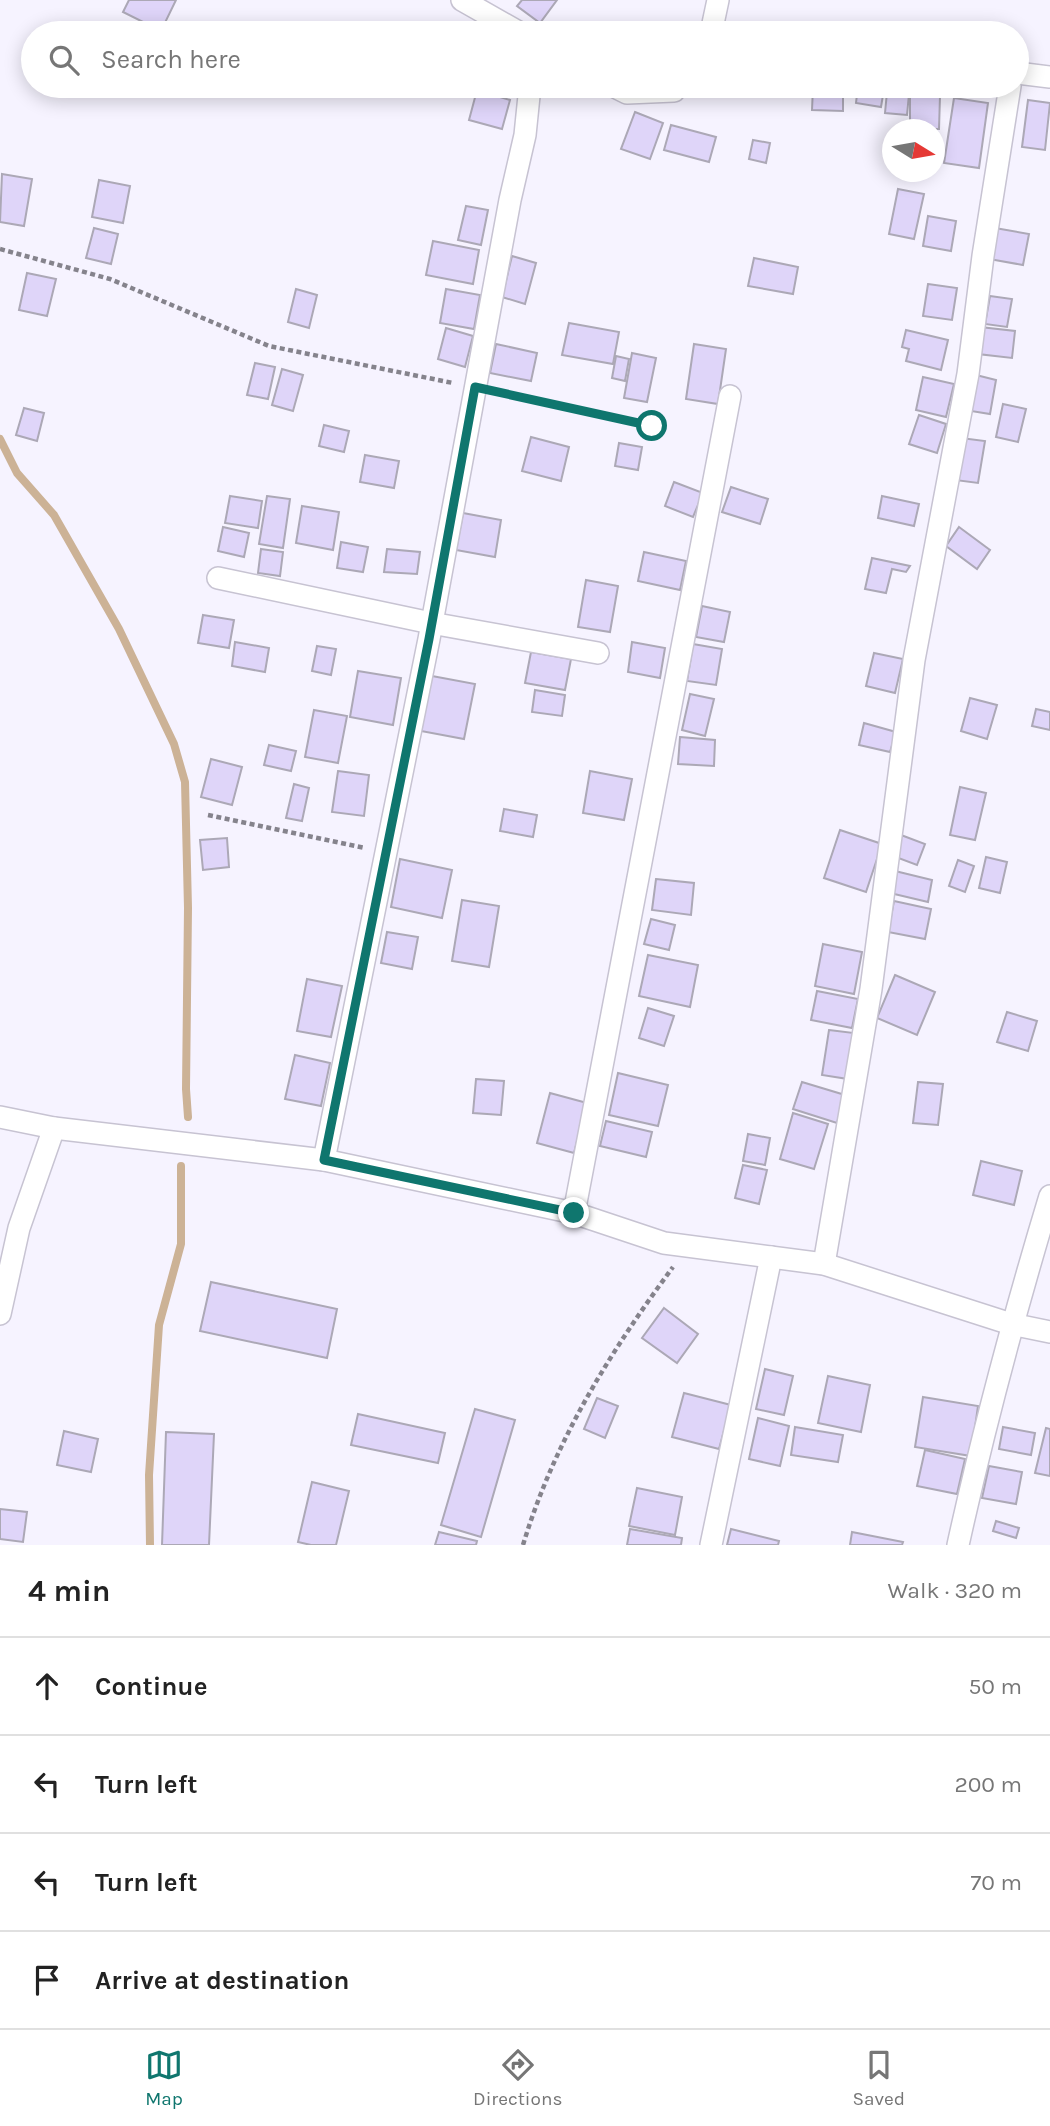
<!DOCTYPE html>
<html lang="en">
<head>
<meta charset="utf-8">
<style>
  :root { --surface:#fff; --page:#f6f6f6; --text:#222; --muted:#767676; --line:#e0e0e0; --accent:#0f766e }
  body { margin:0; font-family:Karla,sans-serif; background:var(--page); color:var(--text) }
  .compass { position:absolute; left:882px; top:119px; width:63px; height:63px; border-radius:50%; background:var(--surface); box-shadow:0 4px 18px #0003; rotate:101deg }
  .stop { position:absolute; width:21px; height:21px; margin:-16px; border:5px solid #0f766e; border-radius:50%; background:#fff }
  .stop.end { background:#0f766e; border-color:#fff; box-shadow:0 2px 7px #0008 }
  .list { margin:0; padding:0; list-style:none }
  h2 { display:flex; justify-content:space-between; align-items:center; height:91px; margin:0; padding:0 28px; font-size:30px }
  h2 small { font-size:23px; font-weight:400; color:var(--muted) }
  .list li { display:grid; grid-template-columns:46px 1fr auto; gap:21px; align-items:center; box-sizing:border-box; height:98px; padding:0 28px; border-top:2px solid var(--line) }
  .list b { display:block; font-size:26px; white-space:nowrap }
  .list em { font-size:23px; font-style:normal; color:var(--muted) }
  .icon { flex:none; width:38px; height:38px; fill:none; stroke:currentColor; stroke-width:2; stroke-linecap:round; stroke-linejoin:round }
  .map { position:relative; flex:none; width:1050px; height:1545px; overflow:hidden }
  .search { position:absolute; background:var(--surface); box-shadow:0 4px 18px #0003; left:21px; right:21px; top:21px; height:77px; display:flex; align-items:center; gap:18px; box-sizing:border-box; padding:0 24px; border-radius:38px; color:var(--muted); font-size:26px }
  .sheet { height:483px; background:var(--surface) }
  nav { display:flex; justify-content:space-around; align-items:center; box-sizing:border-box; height:98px; border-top:2px solid var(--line); background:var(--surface); font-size:19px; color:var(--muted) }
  nav a { display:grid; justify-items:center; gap:4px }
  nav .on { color:var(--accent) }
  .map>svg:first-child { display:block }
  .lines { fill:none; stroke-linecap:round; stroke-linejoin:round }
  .stream { stroke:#ccb296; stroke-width:8 }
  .building { fill:#dfd5f9; stroke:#aca8b6; stroke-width:2 }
  .street-casing { stroke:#c7c3d2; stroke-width:24 }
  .path { stroke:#85838c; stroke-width:4.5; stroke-dasharray:5 3.5; stroke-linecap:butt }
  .street { stroke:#fff; stroke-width:21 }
  .route { stroke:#0f766e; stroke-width:9 }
</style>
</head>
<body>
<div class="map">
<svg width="1050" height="1545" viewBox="0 0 1050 1545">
  <rect width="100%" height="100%" fill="#f6f3ff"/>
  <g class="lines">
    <!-- stream -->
    <g class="stream">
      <path d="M0 439 17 473 54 515 119 629 174 744 185 782 188 908 186 1089 188 1117"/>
      <path d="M150 1545 149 1475 159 1325 181 1244V1166"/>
    </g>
  </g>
  <!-- building -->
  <g class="building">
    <path d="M129 0H176L161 31 123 12Z"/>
    <path d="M522 0H557L540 23 517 6Z"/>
    <path d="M858 86 884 89 881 107 856 103Z"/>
    <path d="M813 87 843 88V111L812 110Z"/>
    <path d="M477 90 510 100 502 129 469 120Z"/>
    <path d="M887 92 909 94 907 115 885 113Z"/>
    <path d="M910 96H940L939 129H910Z"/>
    <path d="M954 98 988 103 979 168 944 163Z"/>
    <path d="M1028 100 1050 103 1045 150 1022 147Z"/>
    <path d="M635 112 663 123 650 159 621 149Z"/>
    <path d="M671 125 716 137 709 162 664 150Z"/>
    <path d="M753 140 770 143 766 163 749 159Z"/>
    <path d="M2 174 32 179 24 226 0 222Z"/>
    <path d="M99 180 130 186 123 223 92 217Z"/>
    <path d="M898 189 924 194 914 239 889 234Z"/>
    <path d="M466 206 488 210 481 245 458 240Z"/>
    <path d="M928 216 956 221 951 251 923 246Z"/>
    <path d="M94 228 118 234 111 264 86 258Z"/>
    <path d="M995 228 1029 234 1023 265 989 259Z"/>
    <path d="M433 241 479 250 473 284 426 275Z"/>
    <path d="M512 256 536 263 525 304 502 297Z"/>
    <path d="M754 258 798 267 793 294 748 286Z"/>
    <path d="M27 273 56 279 47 316 19 310Z"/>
    <path d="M928 284 957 288 952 320 923 316Z"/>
    <path d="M296 289 317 295 309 328 288 322Z"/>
    <path d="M446 289 480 295 474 329 440 323Z"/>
    <path d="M990 296 1012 299 1007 327 985 324Z"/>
    <path d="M569 323 619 332 613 364 562 355Z"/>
    <path d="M980 327 1015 331 1012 358 978 354Z"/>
    <path d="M446 328 473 336 465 367 438 359Z"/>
    <path d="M906 330 948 340 941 370 906 361 909 349 902 347Z"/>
    <path d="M496 344 537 353 531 381 490 373Z"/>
    <path d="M694 344 726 349 718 404 686 399Z"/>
    <path d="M632 353 656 358 647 402 624 398Z"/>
    <path d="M616 356 629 359 625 381 612 378Z"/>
    <path d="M255 363 275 367 268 399 247 395Z"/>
    <path d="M282 369 303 375 293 411 272 405Z"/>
    <path d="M976 375 996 380 990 414 971 411Z"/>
    <path d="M923 377 954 384 946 417 916 410Z"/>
    <path d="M1003 404 1026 409 1018 442 996 437Z"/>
    <path d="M24 408 44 413 37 441 16 435Z"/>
    <path d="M919 415 946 424 937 453 909 444Z"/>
    <path d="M324 425 349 431 344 452 319 446Z"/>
    <path d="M531 437 569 447 561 481 522 471Z"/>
    <path d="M961 438 985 441 978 483 955 480Z"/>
    <path d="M619 443 642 447 638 470 615 466Z"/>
    <path d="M365 455 399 461 394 488 360 482Z"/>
    <path d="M674 482 703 493 693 517 665 506Z"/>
    <path d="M731 487 768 499 760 524 722 512Z"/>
    <path d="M230 496 262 501 258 528 225 523Z"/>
    <path d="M267 496 290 499 283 548 259 544Z"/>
    <path d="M882 496 919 504 914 526 878 518Z"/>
    <path d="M302 506 339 512 333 550 296 543Z"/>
    <path d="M463 513 501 520 495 557 456 550Z"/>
    <path d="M223 527 249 533 244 557 218 551Z"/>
    <path d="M959 527 990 550 977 569 946 546Z"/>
    <path d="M341 542 368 547 363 572 337 568Z"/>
    <path d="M261 549 283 552 280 576 258 573Z"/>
    <path d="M387 549 420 552 417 574 384 572Z"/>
    <path d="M644 552 686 561 680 590 638 581Z"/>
    <path d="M872 558 910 566 906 572 892 569 886 593 865 589Z"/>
    <path d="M586 580 618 586 610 632 578 627Z"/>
    <path d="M702 606 730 612 724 642 696 637Z"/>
    <path d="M203 615 234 620 229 648 198 643Z"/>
    <path d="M235 642 269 648 265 672 232 666Z"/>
    <path d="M632 642 665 648 660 678 628 672Z"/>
    <path d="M693 644 722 649 716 685 687 681Z"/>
    <path d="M317 646 336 649 331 675 312 671Z"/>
    <path d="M531 652 571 659 565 690 525 683Z"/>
    <path d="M874 653 903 659 895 693 866 686Z"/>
    <path d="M358 671 401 678 393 725 350 717Z"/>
    <path d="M432 676 475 684 464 739 421 731Z"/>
    <path d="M535 690 565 695 562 716 532 712Z"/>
    <path d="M690 694 714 699 705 736 682 730Z"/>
    <path d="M970 698 997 705 987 739 961 731Z"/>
    <path d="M1036 709 1050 712V730L1032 726Z"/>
    <path d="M314 710 347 716 338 763 305 757Z"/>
    <path d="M864 723 896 732 890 752 859 745Z"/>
    <path d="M680 737 715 740 714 766 678 764Z"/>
    <path d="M269 745 296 751 291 771 264 765Z"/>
    <path d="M211 759 242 767 232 805 201 797Z"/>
    <path d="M338 771 369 775 364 816 332 812Z"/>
    <path d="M590 771 632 779 624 820 583 813Z"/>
    <path d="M294 784 309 788 302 821 286 818Z"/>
    <path d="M960 787 986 793 975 840 950 835Z"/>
    <path d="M504 809 537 815 533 837 500 831Z"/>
    <path d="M840 830 882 844 866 892 824 878Z"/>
    <path d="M901 835 925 844 917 865 893 856Z"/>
    <path d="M227 838 229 867 203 870 200 840Z"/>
    <path d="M986 857 1007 862 1000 893 979 888Z"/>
    <path d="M400 859 452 870 442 918 391 907Z"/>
    <path d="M958 860 974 866 965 892 949 886Z"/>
    <path d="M895 871 932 880 928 902 890 893Z"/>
    <path d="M656 879 694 883 691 915 652 910Z"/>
    <path d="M462 900 499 906 489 967 452 961Z"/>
    <path d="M894 901 931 909 925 939 888 932Z"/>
    <path d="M651 919 675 925 669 950 644 944Z"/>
    <path d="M387 932 418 937 412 969 381 963Z"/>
    <path d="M823 944 862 952 854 994 815 986Z"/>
    <path d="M648 955 698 965 690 1007 639 996Z"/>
    <path d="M895 975 935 992 917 1035 877 1018Z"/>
    <path d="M307 979 342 986 331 1037 297 1031Z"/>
    <path d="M817 991 858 999 852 1028 811 1020Z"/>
    <path d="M648 1008 674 1016 664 1046 639 1038Z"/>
    <path d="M1007 1012 1037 1021 1028 1051 997 1042Z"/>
    <path d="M829 1030 854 1033 848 1079 822 1075Z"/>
    <path d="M295 1055 330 1063 321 1106 285 1099Z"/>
    <path d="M618 1073 668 1085 658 1126 609 1115Z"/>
    <path d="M476 1079 504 1081 501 1115 473 1113Z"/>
    <path d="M802 1082 845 1095 837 1123 793 1109Z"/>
    <path d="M918 1082 943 1084 938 1125 913 1123Z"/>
    <path d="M550 1093 587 1103 574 1153 537 1143Z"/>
    <path d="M793 1113 828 1124 814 1169 780 1159Z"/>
    <path d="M606 1121 652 1132 646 1157 600 1146Z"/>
    <path d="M748 1134 770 1138 765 1165 743 1161Z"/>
    <path d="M981 1161 1022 1171 1014 1205 973 1195Z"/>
    <path d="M743 1165 767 1170 759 1204 735 1198Z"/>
    <path d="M211 1282 337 1309 327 1358 200 1331Z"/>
    <path d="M664 1308 698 1334 677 1363 642 1338Z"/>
    <path d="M765 1369 793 1376 784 1415 756 1409Z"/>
    <path d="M828 1376 870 1385 861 1432 818 1423Z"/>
    <path d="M684 1393 731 1405 719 1449 672 1437Z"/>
    <path d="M923 1397 978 1406 971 1456 915 1447Z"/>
    <path d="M597 1398 618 1406 605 1438 584 1429Z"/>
    <path d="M475 1409 515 1420 481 1537 441 1525Z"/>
    <path d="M358 1414 445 1433 438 1463 351 1445Z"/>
    <path d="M758 1418 789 1426 780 1466 749 1459Z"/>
    <path d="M795 1427 843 1435 838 1462 791 1455Z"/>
    <path d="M1003 1427 1035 1433 1031 1455 999 1449Z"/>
    <path d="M1046 1428 1050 1429V1476L1035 1473Z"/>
    <path d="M64 1431 98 1439 91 1472 57 1465Z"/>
    <path d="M166 1432 214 1434 209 1545H162Z"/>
    <path d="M925 1450 965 1459 957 1494 917 1486Z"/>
    <path d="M989 1466 1022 1472 1016 1504 982 1498Z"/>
    <path d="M312 1482 349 1491 336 1545H311L298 1542Z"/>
    <path d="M637 1488 682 1497 675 1535 629 1526Z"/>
    <path d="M0 1509 27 1512 23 1542 0 1539Z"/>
    <path d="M996 1521 1019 1528 1016 1538 993 1531Z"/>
    <path d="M630 1529 682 1538 681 1545H627Z"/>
    <path d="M731 1529 779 1541 778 1545H727Z"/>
    <path d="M439 1532 477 1541 476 1545H435Z"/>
    <path d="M852 1532 903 1542 902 1545H850Z"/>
  </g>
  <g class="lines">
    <defs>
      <g id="street">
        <path d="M462 0 520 33"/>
        <path d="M711 33 718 0"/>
        <path d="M1017 73 1050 77"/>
        <path d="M613 86 627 93 674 91 678 86"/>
        <path d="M218 578 431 623 598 653"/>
        <path d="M0 1117 54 1128 324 1160 574 1213 664 1243 824 1264 1011 1324 1050 1332"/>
        <path d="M324 1160 429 639 510 200 525 135 530 86"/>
        <path d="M574 1213 730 396"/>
        <path d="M824 1264 871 989 914 660 968 374 983 256 1010 86"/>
        <path d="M0 1314 19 1228 54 1128"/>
        <path d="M711 1545 771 1257"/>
        <path d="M958 1545C984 1427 1015 1312 1050 1196"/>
      </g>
    </defs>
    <!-- street casing -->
    <use href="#street" class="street-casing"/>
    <!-- path -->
    <g class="path">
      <path d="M0 249 110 279 269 346 453 383"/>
      <path d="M496 392 652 426"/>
      <path d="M208 815 365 848"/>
      <path d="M523 1545C554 1442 610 1352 673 1267"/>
    </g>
    <!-- street -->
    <use href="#street" class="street"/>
  </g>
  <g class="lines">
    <!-- route -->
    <path class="route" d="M574 1213 324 1160 429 639 475 387 652 426"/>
  </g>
</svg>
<svg class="compass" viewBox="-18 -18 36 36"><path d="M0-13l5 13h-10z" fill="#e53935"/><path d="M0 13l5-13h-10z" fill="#767676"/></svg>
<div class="stop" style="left:652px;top:426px"></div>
<div class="stop end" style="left:574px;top:1213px"></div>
<div class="search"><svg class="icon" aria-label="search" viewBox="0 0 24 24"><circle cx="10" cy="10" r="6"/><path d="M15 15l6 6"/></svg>Search here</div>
</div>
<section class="sheet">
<h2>4 min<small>Walk · 320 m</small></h2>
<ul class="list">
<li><svg class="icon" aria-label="ahead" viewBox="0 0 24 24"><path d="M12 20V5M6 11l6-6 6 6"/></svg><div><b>Continue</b></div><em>50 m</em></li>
<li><svg class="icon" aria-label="left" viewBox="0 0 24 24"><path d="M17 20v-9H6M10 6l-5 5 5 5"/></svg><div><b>Turn left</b></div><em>200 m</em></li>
<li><svg class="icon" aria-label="left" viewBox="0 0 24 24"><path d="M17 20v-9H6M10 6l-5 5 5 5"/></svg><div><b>Turn left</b></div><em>70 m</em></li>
<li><svg class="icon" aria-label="arrive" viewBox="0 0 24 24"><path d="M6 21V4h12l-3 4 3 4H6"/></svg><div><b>Arrive at destination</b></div></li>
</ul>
</section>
<nav>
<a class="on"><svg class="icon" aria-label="map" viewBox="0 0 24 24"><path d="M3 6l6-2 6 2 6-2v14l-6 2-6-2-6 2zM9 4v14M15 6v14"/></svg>Map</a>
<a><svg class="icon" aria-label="directions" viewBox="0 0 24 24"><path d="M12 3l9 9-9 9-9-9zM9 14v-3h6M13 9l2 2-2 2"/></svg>Directions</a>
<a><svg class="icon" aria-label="saved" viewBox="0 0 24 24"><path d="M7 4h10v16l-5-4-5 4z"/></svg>Saved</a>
</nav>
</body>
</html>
